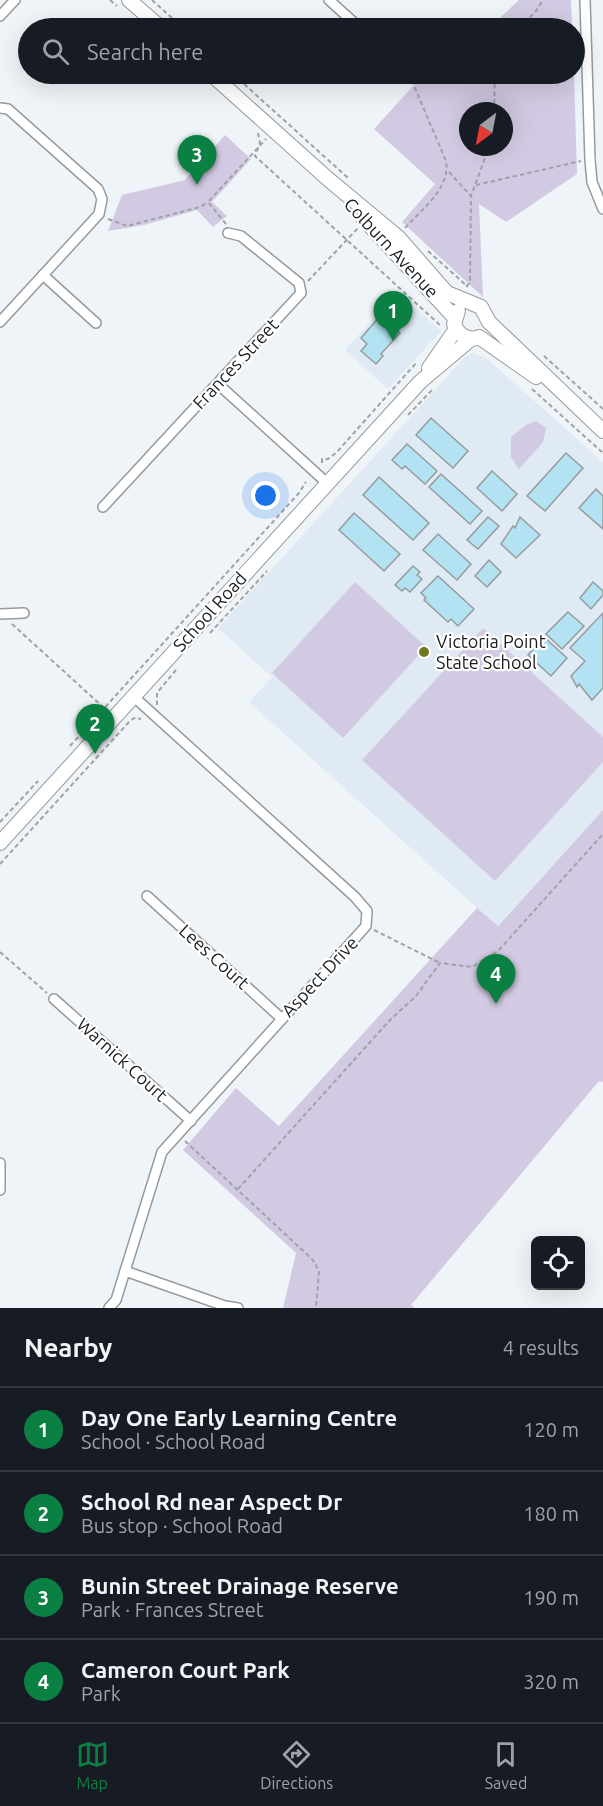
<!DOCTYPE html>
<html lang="en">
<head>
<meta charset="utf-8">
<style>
  :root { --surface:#171b24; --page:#20242c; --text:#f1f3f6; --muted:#9ea1a6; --line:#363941; --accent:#0b8043 }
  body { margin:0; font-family:Ubuntu,sans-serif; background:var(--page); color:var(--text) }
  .controls { position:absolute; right:18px; bottom:18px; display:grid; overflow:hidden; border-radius:9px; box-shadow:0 6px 24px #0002 }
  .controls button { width:54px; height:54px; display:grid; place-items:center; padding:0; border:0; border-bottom:2px solid var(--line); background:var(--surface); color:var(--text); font:30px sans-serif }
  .compass { position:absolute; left:459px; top:102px; width:54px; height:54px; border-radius:50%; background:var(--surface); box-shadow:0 6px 24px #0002; rotate:212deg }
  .you { position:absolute; left:266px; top:496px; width:21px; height:21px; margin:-15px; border:4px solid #fff; border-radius:50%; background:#1a73e8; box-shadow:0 0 0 9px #1a73e833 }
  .badge { display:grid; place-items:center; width:39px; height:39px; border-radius:50%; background:var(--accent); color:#fff; font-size:20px; font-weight:700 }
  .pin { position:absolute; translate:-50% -50px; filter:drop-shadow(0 2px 3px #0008) }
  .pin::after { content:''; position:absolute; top:32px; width:21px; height:18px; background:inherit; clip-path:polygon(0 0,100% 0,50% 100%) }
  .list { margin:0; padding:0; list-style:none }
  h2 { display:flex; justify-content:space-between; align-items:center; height:78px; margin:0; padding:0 24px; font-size:26px }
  h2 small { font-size:20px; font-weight:400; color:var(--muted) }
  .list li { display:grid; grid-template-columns:39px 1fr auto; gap:18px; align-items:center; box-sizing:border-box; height:84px; padding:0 24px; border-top:2px solid var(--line) }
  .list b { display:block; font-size:22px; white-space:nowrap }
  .list p { margin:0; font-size:20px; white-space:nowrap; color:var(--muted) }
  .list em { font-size:20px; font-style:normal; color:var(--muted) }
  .icon { flex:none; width:33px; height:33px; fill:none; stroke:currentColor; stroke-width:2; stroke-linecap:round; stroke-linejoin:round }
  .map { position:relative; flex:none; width:603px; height:1308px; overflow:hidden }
  .search { position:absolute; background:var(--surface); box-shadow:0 6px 24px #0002; left:18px; right:18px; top:18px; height:66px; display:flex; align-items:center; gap:15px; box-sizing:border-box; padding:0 21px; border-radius:33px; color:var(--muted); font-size:22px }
  .sheet { height:414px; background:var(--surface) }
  nav { display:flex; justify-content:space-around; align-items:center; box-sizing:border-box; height:84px; border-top:2px solid var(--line); background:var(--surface); font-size:16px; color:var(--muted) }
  nav a { display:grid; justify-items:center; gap:3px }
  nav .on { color:var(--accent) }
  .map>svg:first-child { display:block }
  .built { fill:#dfeaf4 }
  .green { fill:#d2cae2; fill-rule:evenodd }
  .building { fill:#b3e2f2; stroke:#959c9e; stroke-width:1.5 }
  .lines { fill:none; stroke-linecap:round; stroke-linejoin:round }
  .street-casing { stroke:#959a9f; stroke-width:12 }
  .secondary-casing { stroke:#959a9f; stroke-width:16 }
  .path { stroke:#9fa2a6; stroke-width:2; stroke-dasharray:4.5 3; stroke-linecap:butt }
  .street { stroke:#fff; stroke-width:9 }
  .secondary { stroke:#fff; stroke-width:14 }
  .poi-dot { fill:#6f7720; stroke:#fff; stroke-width:2 }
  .labels { text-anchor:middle; stroke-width:4.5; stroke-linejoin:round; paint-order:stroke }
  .street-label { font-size:18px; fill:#1b1c1e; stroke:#fff }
  .poi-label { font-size:18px; fill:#1b1c1e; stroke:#fff; text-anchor:start }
</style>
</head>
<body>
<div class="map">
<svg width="603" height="1308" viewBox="0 0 603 1308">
  <rect width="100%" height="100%" fill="#eff4f9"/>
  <!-- built -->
  <g class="built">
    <path d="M398 292 441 331 388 389 345 350Z"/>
    <path d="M473 353 486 358 603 462V810L497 926 249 702 272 677 218 628 465 357Z"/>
  </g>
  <!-- green -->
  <g class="green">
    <path d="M519 0H571L572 28H489Z"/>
    <path d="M424 74H574L577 174 506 222 479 204 483 297 402 222 435 184 374 129ZM468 111H504V147H468Z"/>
    <path d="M225 135 251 159 212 202 227 216 213 227 197 210 144 225 108 231 122 195 185 180Z"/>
    <path d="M536 421 546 428 543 442 519 469 511 457V437L526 425Z"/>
    <path d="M355 582 426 647 343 738 272 673Z"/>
    <path d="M483 628 603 737V762L495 881 362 760Z"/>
    <path d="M603 810V1082L599 1081 411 1305 415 1308H283L296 1253 183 1150 236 1088 279 1126 477 908 498 926Z"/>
  </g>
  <!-- building -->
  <g class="building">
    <path d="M380 316 400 333 381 354 383 356 376 364 361 351 367 344 361 338Z"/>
    <path d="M431 418 468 451 453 468 416 435Z"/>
    <path d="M407 444 437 471 425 484 405 466 402 469 392 460Z"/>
    <path d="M566 453 583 468 545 511 527 496Z"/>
    <path d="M492 471 517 494 502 511 477 488Z"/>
    <path d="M441 474 482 511 470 524 429 487Z"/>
    <path d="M379 477 429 523 413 540 363 495Z"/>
    <path d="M596 489 603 496V529L579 508Z"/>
    <path d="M354 513 400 554 384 571 339 530Z"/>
    <path d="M488 517 499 526 478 549 467 540Z"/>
    <path d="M520 517 540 535 516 558 501 544 513 526 515 528Z"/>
    <path d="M438 534 471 564 457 580 423 550Z"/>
    <path d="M489 560 501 572 487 587 475 576Z"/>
    <path d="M413 566 420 572 417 575 422 579 410 592 405 588 402 591 395 585Z"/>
    <path d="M438 576 474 609 458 626 451 619 448 622 424 600 426 598 421 593Z"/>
    <path d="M593 582 603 591V595L591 609 580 598Z"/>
    <path d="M568 612 584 626 562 649 546 634Z"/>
    <path d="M603 613V688L592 700 579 684 577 687 571 676 585 661 570 648Z"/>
    <path d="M544 637 567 658 551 676 528 655Z"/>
  </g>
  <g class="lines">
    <defs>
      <g id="street">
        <path d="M329 0 360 28"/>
        <path d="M585 0 590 160 592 182 603 209"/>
        <path d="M0 16 15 0"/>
        <path d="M0 108 8 109 98 189 102 199 99 214 0 322"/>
        <path d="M43 275 96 323"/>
        <path d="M218 384 327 483"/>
        <path d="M103 507 301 293 299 283 241 236 228 233"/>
        <path d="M0 614 24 613"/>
        <path d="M147 896 281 1018"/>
        <path d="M54 999 191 1121"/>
        <path d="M0 1163V1190"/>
        <path d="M125 1271 225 1306 238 1308"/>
        <path d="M109 1308 116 1300 162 1152 366 926 367 911 355 897 133 696"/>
      </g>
      <g id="secondary">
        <path d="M129 0 161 28"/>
        <path d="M211 74 328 179 399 238 447 293 481 307 489 322 603 431"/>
        <path d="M363 218 455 318"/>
        <path d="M458 311 454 324C458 335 466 340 477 338"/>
        <path d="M479 337 536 377"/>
        <path d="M429 368 456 329"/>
        <path d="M0 843 420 382 471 339"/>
      </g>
    </defs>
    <!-- street casing -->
    <use href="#street" class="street-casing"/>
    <!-- secondary casing -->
    <use href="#secondary" class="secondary-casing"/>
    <!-- path -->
    <g class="path">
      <path d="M110 0 117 6"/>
      <path d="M152 0 183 28"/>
      <path d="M519 28 536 11 543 0"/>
      <path d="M191 74 200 82"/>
      <path d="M233 74 348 178"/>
      <path d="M494 111 495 74"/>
      <path d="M258 133 260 143 255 156 441 326"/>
      <path d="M449 172 471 196"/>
      <path d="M476 185 581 161"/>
      <path d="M108 219 127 226 200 207 208 202"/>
      <path d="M226 224 208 202 266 139"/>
      <path d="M405 228C422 209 451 188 446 161L409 74"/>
      <path d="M428 251 468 287"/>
      <path d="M308 281 358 228"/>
      <path d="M466 286 470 283 471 196 489 147"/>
      <path d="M544 356 603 409"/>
      <path d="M532 389 603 453"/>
      <path d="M408 415 433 389"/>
      <path d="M322 463V459H328L337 452 417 362"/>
      <path d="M12 624 103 707"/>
      <path d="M210 633 267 571"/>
      <path d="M157 705V693L176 670"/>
      <path d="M70 746 299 493 306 482"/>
      <path d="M0 822 38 781"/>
      <path d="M0 864 128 723 134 718 141 719"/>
      <path d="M374 930 440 963"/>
      <path d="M0 952 47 993"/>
      <path d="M185 1141 313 1260 319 1271 316 1308"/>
      <path d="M238 1189 390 1020 416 996 440 963 472 967 498 951 603 834"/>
    </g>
    <!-- street -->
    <use href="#street" class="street"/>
    <!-- secondary -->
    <use href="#secondary" class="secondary"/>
  </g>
  <!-- markers -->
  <circle class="poi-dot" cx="424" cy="652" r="6"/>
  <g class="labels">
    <!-- street labels -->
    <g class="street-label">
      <text transform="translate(391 248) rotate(47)" y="6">Colburn Avenue</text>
      <text transform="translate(236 364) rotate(-47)" y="6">Frances Street</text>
      <text transform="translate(210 612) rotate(-48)" y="6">School Road</text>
      <text transform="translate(214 957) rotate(42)" y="6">Lees Court</text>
      <text transform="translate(320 977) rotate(-47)" y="6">Aspect Drive</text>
      <text transform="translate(122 1060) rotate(42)" y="6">Warnick Court</text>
    </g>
    <!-- poi labels -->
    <g class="poi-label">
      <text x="436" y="648">Victoria Point<tspan x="436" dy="21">State School</tspan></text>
    </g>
  </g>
</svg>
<div class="controls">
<button><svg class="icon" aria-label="locate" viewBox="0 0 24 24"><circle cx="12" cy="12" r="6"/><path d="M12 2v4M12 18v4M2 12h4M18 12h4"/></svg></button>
</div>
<svg class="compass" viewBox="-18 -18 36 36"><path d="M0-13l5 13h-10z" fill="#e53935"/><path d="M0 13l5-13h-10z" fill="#9ea1a6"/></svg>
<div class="you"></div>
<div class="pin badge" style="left:393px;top:341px">1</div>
<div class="pin badge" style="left:95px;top:754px">2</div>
<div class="pin badge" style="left:197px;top:185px">3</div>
<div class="pin badge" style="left:496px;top:1004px">4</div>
<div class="search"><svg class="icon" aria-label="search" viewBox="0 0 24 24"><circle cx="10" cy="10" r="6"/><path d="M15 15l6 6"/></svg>Search here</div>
</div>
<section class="sheet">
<h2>Nearby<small>4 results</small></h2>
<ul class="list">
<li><span class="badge">1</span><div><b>Day One Early Learning Centre</b><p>School · School Road</p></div><em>120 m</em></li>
<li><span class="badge">2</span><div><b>School Rd near Aspect Dr</b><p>Bus stop · School Road</p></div><em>180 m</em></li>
<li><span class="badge">3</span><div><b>Bunin Street Drainage Reserve</b><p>Park · Frances Street</p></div><em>190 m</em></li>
<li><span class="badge">4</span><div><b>Cameron Court Park</b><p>Park</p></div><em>320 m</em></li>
</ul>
</section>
<nav>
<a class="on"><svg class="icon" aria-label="map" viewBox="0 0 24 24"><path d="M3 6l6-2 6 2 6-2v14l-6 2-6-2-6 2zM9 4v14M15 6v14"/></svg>Map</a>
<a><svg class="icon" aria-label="directions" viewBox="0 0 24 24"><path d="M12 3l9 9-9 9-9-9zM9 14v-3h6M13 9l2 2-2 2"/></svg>Directions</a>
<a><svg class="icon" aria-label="saved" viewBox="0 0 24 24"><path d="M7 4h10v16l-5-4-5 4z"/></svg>Saved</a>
</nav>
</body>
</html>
